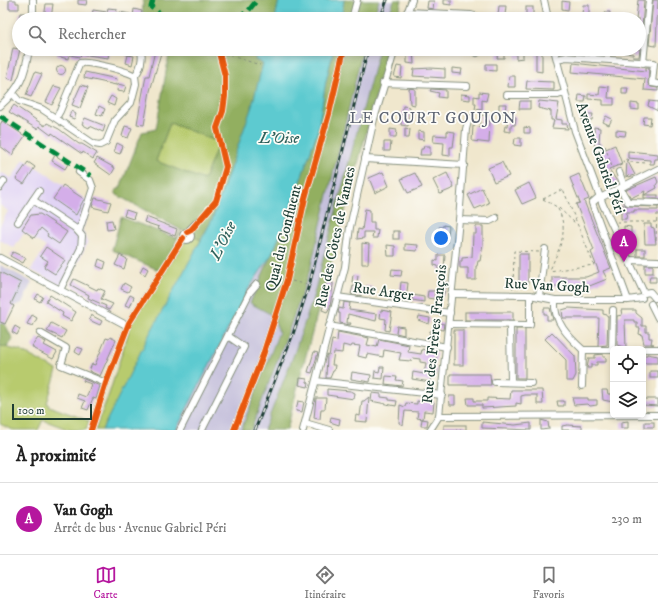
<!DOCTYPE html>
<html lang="fr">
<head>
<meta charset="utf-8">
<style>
  :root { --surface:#fff; --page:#f6f6f6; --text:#222; --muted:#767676; --line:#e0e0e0; --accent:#b5179e }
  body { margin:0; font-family:"IM FELL DW Pica",serif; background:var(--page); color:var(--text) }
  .controls { position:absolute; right:12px; bottom:12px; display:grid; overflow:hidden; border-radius:6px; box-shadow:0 2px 6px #0003 }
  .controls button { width:36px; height:36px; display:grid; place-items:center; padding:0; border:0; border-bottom:1px solid var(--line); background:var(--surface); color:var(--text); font:20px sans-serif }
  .scale { position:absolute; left:12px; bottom:10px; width:80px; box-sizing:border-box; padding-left:4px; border:2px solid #1f3d34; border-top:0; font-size:11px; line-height:14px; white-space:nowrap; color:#1f3d34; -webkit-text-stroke:3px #fdfcf7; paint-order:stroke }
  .you { position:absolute; left:441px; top:238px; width:14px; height:14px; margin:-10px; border:3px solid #fff; border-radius:50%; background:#1a73e8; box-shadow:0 0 0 6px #1a73e833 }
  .badge { display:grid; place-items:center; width:26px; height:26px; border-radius:50%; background:var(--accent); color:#fff; font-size:13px; font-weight:700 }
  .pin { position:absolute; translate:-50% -33px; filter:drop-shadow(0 1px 2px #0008) }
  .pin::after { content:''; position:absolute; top:21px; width:14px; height:12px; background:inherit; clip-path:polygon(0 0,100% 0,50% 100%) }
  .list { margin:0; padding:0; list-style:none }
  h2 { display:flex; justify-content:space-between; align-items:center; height:52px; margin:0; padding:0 16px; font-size:17px }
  h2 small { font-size:13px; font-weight:400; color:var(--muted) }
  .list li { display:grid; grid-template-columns:26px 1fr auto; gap:12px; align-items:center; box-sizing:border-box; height:72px; padding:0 16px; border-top:1px solid var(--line) }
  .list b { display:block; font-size:15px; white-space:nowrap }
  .list p { margin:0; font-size:13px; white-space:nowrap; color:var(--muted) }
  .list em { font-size:13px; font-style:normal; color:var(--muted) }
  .icon { flex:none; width:22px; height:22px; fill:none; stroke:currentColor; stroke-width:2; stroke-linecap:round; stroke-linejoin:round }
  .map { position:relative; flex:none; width:658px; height:430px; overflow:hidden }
  .search { position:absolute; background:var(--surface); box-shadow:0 2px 6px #0003; left:12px; right:12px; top:12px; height:44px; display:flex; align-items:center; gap:10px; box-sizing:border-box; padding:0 14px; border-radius:22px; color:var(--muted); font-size:15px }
  .sheet { height:124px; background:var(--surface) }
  nav { display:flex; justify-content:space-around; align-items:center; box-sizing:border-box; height:56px; border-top:1px solid var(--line); background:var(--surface); font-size:11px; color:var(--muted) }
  nav a { display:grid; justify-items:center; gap:2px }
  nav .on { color:var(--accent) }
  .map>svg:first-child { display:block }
  .built { fill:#e1d4f4 }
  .industrial { fill:#c5c0db }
  .green { fill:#b8cb6e; stroke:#6c8451 }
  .forest { fill:#92af61; stroke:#58764a; fill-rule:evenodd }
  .water { fill:#5dcad0; stroke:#3e8482 }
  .building { fill:#d4aee9 }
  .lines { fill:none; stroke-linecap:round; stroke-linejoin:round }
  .minor-casing { stroke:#889280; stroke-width:8 }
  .path { stroke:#889280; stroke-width:1; stroke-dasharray:3 3; stroke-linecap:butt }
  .minor { stroke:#fff; stroke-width:6 }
  .rail-casing { stroke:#1f3d34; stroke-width:3 }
  .rail { stroke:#fdfcf7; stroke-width:1.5; stroke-dasharray:4.5; stroke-linecap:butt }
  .quiet { stroke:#00873e; stroke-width:5; stroke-dasharray:10 5; stroke-linecap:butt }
  .cycleway-casing { stroke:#fdfcf7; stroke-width:8 }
  .cycleway { stroke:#e8590c; stroke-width:6 }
  .labels { text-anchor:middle; stroke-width:3.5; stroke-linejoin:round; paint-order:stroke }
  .street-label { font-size:15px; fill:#1f3d34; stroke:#fdfcf7 }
  .neighbourhood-label { font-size:16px; letter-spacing:1px; fill:#5e6573; stroke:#fdfcf7 }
  .water-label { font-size:16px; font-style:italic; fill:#2e605b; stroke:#fdfcf7 }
</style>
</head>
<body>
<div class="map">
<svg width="658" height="430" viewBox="0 0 658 430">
  <rect width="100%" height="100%" fill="#fdfcf7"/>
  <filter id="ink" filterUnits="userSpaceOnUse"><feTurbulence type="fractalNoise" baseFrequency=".025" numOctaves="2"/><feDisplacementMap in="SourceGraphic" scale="8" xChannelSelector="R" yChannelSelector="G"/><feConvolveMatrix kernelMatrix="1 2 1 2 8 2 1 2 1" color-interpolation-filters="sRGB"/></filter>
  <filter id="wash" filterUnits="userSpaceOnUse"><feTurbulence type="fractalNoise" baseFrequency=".012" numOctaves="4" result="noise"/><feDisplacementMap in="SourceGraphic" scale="16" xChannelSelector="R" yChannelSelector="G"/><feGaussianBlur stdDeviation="0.9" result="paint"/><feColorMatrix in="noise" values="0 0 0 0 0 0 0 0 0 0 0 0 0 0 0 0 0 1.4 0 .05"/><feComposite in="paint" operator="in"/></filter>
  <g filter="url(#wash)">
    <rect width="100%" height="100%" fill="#f0e7cd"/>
    <!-- built -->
    <path class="built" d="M24 159 93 204 82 230 88 242 65 288 31 270 46 247 24 233 14 248 0 240V226L8 211 0 205V176L2 173 12 178Z"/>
    <!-- industrial -->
    <g class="industrial">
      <path d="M379 0H394L388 19H373Z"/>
      <path d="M363 49H379L312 301 294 354 264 430H251L287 335 310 270Z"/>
      <path d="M272 254 260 285 279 332 241 430H176L249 288Z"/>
      <path d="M0 265 32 282 22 303 14 306 5 324 0 322Z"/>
    </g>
    <!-- green -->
    <g class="green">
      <path d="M170 123 219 142 204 180 156 161Z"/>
      <path d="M193 235 201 240 102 430H95L109 394 133 318 182 244 191 240Z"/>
      <path d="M0 346 21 351 57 370 47 403 49 406 89 421 86 430H70L43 420 38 430H13L0 424Z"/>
    </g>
    <!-- forest -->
    <g class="forest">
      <path d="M143 0H279L275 19H142Z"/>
      <path d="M344 0H379L373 19H341Z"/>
      <path d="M394 0H402L397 19H388Z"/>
      <path d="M170 49H258L255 60 263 64 252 106 226 183 212 220 201 240 181 230 175 244 176 249 161 271 112 250 121 217 176 238 181 230 117 195 115 191 120 188 142 132 156 129ZM170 123 219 142 204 180 156 161Z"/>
      <path d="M334 49H363L310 270 287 335 251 430H241L279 332 272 315 250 303 287 219 318 130 326 81Z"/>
      <path d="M379 49H389L298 385 287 430H264L294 354 312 301Z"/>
      <path d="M0 322 5 324 13 340 7 347 0 346Z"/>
    </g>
    <!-- water -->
    <g class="water">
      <path d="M279 0H344L341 19H275Z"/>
      <path d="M258 49H334L326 81 318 130 287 219 272 254 249 288 176 430H102L149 335 212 220 252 106 263 63 255 60Z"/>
    </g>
    <g id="blocks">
      <!-- building -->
      <g class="building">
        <path d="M9 0H16V3H19V9H9Z"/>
        <path d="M78 0H87L86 5 78 4Z"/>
        <path d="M444 0H451V5L444 4Z"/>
        <path d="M638 0H644L642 29H639V19H636Z"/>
        <path d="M653 0H658L656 46 649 45Z"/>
        <path d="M428 1H434L433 9 427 8Z"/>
        <path d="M562 1 569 2 568 10 562 9Z"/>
        <path d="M46 4H53L51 19H44Z"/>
        <path d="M583 5H589V14H582Z"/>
        <path d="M499 6H506L505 15H498Z"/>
        <rect x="526" y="7" width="7" height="8"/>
        <path d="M108 8 117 9 116 15 107 14 106 19 92 16 93 10 107 12Z"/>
        <path d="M134 9 142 11 141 18 133 17Z"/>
        <path d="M120 12 130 14 129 19H119Z"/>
        <path d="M605 12H610L609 19 604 18Z"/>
        <path d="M20 13H25V19H19Z"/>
        <path d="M13 48 20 49 13 80 7 78Z"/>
        <path d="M72 49 86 51 89 49 109 52 108 58 81 54 80 57 70 55Z"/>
        <path d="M126 49H132L131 55 125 54Z"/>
        <path d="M407 49H413L414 64 407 63Z"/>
        <path d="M498 49H504V58H497Z"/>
        <path d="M536 49H542V72L536 71Z"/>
        <path d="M615 49H640L639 57H633V54L614 52Z"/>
        <path d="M58 50 69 52 68 59 57 56Z"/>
        <path d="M155 51 161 53 150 91 144 125 137 124 140 107 146 76H149Z"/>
        <path d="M516 52H523V58L516 59Z"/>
        <path d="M128 55 134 56 132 65 126 63Z"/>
        <path d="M573 63 646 71V67H649L648 84 651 87 658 88V91L644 90 645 79 572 72Z"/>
        <path d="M486 64H496V71L486 70Z"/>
        <circle cx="61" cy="70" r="4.5"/>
        <path d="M397 66 402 67 401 78 394 77Z"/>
        <path d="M431 68 445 69V78L413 76 414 69Z"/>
        <path d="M452 68 462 69 461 74 452 73Z"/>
        <path d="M35 72 42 74 31 97 26 95Z"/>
        <path d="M85 72 117 79 116 85 84 78Z"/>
        <path d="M509 76H515V87H508Z"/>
        <path d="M527 81 554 82V90L526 89Z"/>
        <path d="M118 84 126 86 124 92 117 91Z"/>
        <path d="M81 85 88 87 80 108 72 105Z"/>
        <path d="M54 86 61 88 52 105 46 102Z"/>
        <path d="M600 86 609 87 608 98H614V105H603V100L588 99V94L599 95Z"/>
        <path d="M409 88 415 89V105L410 104Z"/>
        <path d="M622 88H628L627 94H622Z"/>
        <path d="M431 89 446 90V98L438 97 439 93 430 91Z"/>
        <path d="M479 92 488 93 486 101 482 100V110L475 109 476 104H474V96L479 97Z"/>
        <path d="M461 94 470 95V100L461 99Z"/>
        <path d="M579 95 586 96 585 102H578Z"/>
        <path d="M111 96 116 99 114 106 107 103Z"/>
        <path d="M520 101H530V109H519Z"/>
        <path d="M539 101 559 103 556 119 562 120V124H567L568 129 552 128 554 120H551V111L538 108Z"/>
        <path d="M649 101 658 102V111L648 106Z"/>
        <path d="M631 103 639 104V110L631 109Z"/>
        <path d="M499 104H506L505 112H499Z"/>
        <path d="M14 105 45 126 47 123 59 129 79 144H82L97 153 93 159 83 152 82 154 52 133 51 135 39 126 37 129 9 112Z"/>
        <path d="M99 106 105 109 102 116 96 114Z"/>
        <path d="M403 106 410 107 408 126 401 125Z"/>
        <path d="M71 111 76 114 74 119 69 117Z"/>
        <path d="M583 114H593L592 120H582Z"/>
        <path d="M481 115H488L487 121H490L489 143 472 141 473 126 480 127Z"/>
        <path d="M508 116 516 117 515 125H511V132L504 131 505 126H507Z"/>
        <path d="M606 116 612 119 609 125 603 122Z"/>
        <path d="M644 117H651L650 125 643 124Z"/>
        <path d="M85 118 105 126 103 132 90 126 89 128 85 126 82 124Z"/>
        <path d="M2 121 25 136 12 155 0 146V125Z"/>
        <path d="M125 126 132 128 128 138 122 136Z"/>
        <path d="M524 127 530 128V133H524Z"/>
        <path d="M594 127 600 128 599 143H601V151L615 145 622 164 609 169 618 183 611 186 610 183 608 184 605 180 607 179 600 161 595 153Z"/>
        <path d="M405 128 410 129 409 138H405Z"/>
        <path d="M390 129 397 130 396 137H390Z"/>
        <path d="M616 130 626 131 625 136 616 135Z"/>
        <path d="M418 131 424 132V140L418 139Z"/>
        <path d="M447 131 455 132 453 147H450V156L443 155 444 143 433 142 434 135 447 136Z"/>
        <path d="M515 138H521V146L514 145Z"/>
        <path d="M384 142H391L390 151H384Z"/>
        <path d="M117 143 123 146 120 154 114 152Z"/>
        <path d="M424 146H430V155H420L421 149H423Z"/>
        <path d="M628 151 658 154V159H655L654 164H650V160L628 158Z"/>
        <path d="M55 155 68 164 65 169 52 161Z"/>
        <path d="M97 158 115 168 111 175 94 163Z"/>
        <path d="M627 160 635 175 629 177 628 175 626 177Z"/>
        <path d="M28 162 35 167 24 184 16 179Z"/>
        <path d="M502 162 509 176 494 182 488 168Z"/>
        <path d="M383 172 389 186 375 193 369 178Z"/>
        <path d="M415 173 422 187 408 193 401 179Z"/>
        <path d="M447 173 454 188 440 194 433 180Z"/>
        <path d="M579 174 589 199 584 201 611 268 603 271 607 279 587 287 552 286V277H586L599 272 591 252 594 250 576 204 580 203 570 178Z"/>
        <path d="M656 177 658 182 656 185 657 188 644 195 645 191 631 198 626 190Z"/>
        <path d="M529 183 536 198 522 204 515 190Z"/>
        <path d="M63 185 84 199 76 215 53 199Z"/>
        <path d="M482 188 489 203 475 209 468 195Z"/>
        <rect x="644" y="195" width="14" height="3"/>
        <path d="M95 198 111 202 108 211 92 207Z"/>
        <path d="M620 204 628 206 658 207V210H634V212H627L626 219H621V211H624Z"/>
        <path d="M365 209 370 210V222H374V230H378L377 238H372L373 232H364V238L357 239 358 229 362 230Z"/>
        <path d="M126 210 135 213 133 219 124 216Z"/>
        <path d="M40 214 67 232 59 244 47 236 48 234 41 228 34 238 22 229 31 215Z"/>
        <path d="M146 217 177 229 175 236 158 229 159 227 144 222Z"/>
        <path d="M112 220 114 229 107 230 106 221Z"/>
        <path d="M644 224H651V227L654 228 656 244H645Z"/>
        <path d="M443 225 449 226 447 243H440L439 227H443Z"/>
        <path d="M476 226H483V244L480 261H478L477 266H476V280H468V268H460V261H462V258L472 257 473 234H476Z"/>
        <path d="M624 226 631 227V235H624Z"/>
        <rect x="393" y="231" width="6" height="8"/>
        <path d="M362 243 369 244 368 264H362Z"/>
        <path d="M405 244 418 245 417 251 405 250Z"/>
        <path d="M387 245 395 246V256H388Z"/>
        <path d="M46 247 65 260 55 274 44 267 48 261 40 256Z"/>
        <rect x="637" y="249" width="8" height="7"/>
        <path d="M13 252 26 258 23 263 10 256Z"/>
        <rect x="519" y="254" width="9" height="29"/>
        <path d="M120 255 127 259 124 269 115 265Z"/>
        <path d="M438 255H445L444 270 438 269V266L434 265V260L438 261Z"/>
        <path d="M99 259 106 262 104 269 97 266Z"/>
        <rect x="645" y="265" width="8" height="8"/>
        <path d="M143 266 148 269 145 275 140 272Z"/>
        <path d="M392 269 402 270 401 276 391 275Z"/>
        <path d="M0 272 21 283 11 304 14 306 5 324 0 322Z"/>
        <path d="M353 275 358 276 357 282H352Z"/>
        <path d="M650 276H656V282H649Z"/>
        <path d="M74 279 97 290 98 288 105 291 101 299 113 304 109 310 105 308 106 306 88 298 89 295 71 285Z"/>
        <path d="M326 282 333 283V285L330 307 327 312 322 310 327 295H324Z"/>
        <path d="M401 282 408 283 407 292 400 291Z"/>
        <path d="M442 282H448L443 296 440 295Z"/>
        <path d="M124 283 131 287 128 292 121 289Z"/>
        <path d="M353 286 365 289 366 286 372 287 371 294 361 292V296L351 294Z"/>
        <path d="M428 291H435L434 299 427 298Z"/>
        <path d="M391 293H397L395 299H390Z"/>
        <path d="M38 294 43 297 40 302 35 299Z"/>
        <path d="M50 295 76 312 71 321 62 316 63 313 46 302Z"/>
        <path d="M130 295 134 297 130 307 125 305Z"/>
        <path d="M413 295 424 297V302L412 300Z"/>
        <path d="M344 302 350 303 349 310 377 314 376 321 348 314 347 323H351L350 325 340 323V313H338L339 308 343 309Z"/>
        <path d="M544 308H550L553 320H547V314H544Z"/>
        <path d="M569 308 603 310V314L607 315 608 317 607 345 598 346 599 318H563L562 310Z"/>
        <path d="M381 310 392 312 389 331 385 330 386 319 380 318Z"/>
        <path d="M621 310H636V313L642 318V326H646V332H649V338H652L651 344H654H644L642 335 639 334 640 328H637V322H634V320H625L626 348 617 345V316L622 315Z"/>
        <rect x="465" y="312" width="48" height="8"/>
        <path d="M32 315 37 318 33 326 27 324Z"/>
        <path d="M91 315 102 321 100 325 89 320Z"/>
        <path d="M419 316 430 318 429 324 418 320Z"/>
        <path d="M51 323 66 331 62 338 47 331Z"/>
        <path d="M438 323 444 324 443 330 437 329Z"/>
        <path d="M15 326 20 329 17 335 12 332Z"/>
        <path d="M397 326 404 327V335L396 333Z"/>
        <rect x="516" y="329" width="9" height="49"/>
        <rect x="454" y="330" width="9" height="35"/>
        <path d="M430 331H436L434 339 429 338Z"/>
        <path d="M338 332 369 338 367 345 377 347 379 339 409 345 408 352 421 354 422 349 437 353 434 369H437V375L431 374 430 382 412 379 413 372 424 374 426 363 420 362V359L412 358 411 361 399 360 401 353 384 350 383 357 367 354 366 358 358 356 360 346 352 345 351 347 343 345 342 353 334 352 332 365H335L334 371H333L330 378H326L327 355 329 356 332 340 337 341Z"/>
        <path d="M552 332 575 356 576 375 573 381H566V360L545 339Z"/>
        <path d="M110 337 116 340 100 376 89 371 92 364 95 365 106 338 109 339Z"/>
        <path d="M38 338 46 342 44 345 57 352 53 359 34 349 32 346Z"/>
        <path d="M77 347 83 349 80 355 75 352Z"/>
        <path d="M314 352 318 353 312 373 308 372Z"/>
        <path d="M603 354V357H606V362H597V365H591V368H587L589 358H595V355Z"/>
        <path d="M647 354 658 356V363H643V355H647Z"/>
        <path d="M380 367H384L383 379 374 378 375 371 379 372Z"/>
        <rect x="650" y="371" width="8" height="7"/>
        <path d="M352 372 371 375 370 382 351 379Z"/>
        <path d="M450 374H490L491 385H450Z"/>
        <path d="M386 376 397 377 396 380 403 381 402 386 385 384Z"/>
        <path d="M300 378 307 379V382L309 383 308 387 299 385Z"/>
        <path d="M84 379 100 386 96 399 93 398 88 410 82 408 85 401 77 398 78 394 86 397 88 393 91 384 83 381Z"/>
        <path d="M327 389 351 391 355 393 354 399 327 395Z"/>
        <path d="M511 390H542L543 404H537V395H525L521 396V404L516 403V406L482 408V405H468L467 398H474V401H487V398L510 399Z"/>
        <path d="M602 390H607L608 394H613V402L603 400Z"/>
        <path d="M372 393 381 394V397L389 398V400L397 401 396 406 371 401Z"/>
        <path d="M449 396H455V405H450Z"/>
        <path d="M369 397 367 422 355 421 356 415 360 416 362 401H364Z"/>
        <path d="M316 398H326L325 409H321L320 419H318L314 418Z"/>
        <path d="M426 398H431L430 401 434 402 433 412 424 411 423 419 417 418 418 412 405 411 403 425 399 423 400 405 405 407 406 403 417 404V401L423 402Z"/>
        <path d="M572 398H588V400H597V405L590 406 588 404 574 405Z"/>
        <path d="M643 399H658V406L643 405Z"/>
        <path d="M298 401 304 402 302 412 296 411Z"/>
        <path d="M557 401H564V406H558Z"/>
        <path d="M331 417 340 419 339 425 330 422Z"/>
        <path d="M422 419 428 420 427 426H421Z"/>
        <path d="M541 420 548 422 549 429 541 430Z"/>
        <path d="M628 421V428H621V422Z"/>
        <path d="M482 422 515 425 531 423V430L482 428Z"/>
        <rect x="645" y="422" width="9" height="5"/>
        <rect x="444" y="425" width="22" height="5"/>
        <path d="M567 425 582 426V430H562V426Z"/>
      </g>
    </g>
  </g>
  <g filter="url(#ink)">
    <use href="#blocks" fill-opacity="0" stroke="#889280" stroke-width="1"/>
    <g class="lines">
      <defs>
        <g id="minor">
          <path d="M544 0 548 19"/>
          <path d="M407 12 471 15 486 19"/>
          <path d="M33 19V0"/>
          <path d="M352 19 357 0"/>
          <path d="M405 19 412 0"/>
          <path d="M554 49 575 131 603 205 644 293"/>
          <path d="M477 53 481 49"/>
          <path d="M557 59 566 57 654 63 652 83 658 84"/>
          <path d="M593 59V49"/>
          <path d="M643 63 649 0"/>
          <path d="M135 75C140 71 144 56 140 50"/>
          <path d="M383 83 467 86"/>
          <path d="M13 94 19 101 42 109 94 144 100 145 106 142 115 120 131 103 136 84 135 76C128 71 88 61 80 63L60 111 56 118"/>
          <path d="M507 95H558L564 93"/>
          <path d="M0 106C20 88 25 76 29 49"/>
          <path d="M365 159 464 165"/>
          <path d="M619 172 624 186"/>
          <path d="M0 187 4 181"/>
          <path d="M620 188 628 202 658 203"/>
          <path d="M600 196 592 203 628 300"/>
          <path d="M600 198 658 169"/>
          <path d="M33 200 75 228 82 236 81 248 60 290"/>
          <path d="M459 220 490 221 496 218"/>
          <path d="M18 222 39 191"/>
          <path d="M79 231 93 188 90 180 79 172"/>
          <path d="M187 232 201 218"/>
          <circle cx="187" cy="236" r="4"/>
          <path d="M0 258 128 326"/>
          <path d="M628 260 658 261"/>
          <path d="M644 293 650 292 655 298"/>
          <path d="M451 294 530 295 555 300H628L642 298"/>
          <path d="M539 296 545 249"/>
          <path d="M337 297 450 313"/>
          <path d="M555 300C553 322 569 337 583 350H613"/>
          <path d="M651 304 658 318"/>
          <path d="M449 324 530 325V295"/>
          <path d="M329 326 447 347"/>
          <path d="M510 326 511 382"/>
          <path d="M40 333 66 348 61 365 106 383"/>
          <path d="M643 349H658"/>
          <path d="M612 350 613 310"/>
          <path d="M316 381 442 395"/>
          <path d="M495 382 531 383"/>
          <path d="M582 386 583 350"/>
          <path d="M439 416 658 415"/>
          <path d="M305 423 329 430"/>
          <path d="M91 430 106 383 129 323 183 238"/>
          <path d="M180 430 250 292 257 284"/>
          <path d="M202 430 244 347 228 336"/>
          <path d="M234 430 263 355 287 280 305 198 329 114 344 49"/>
          <path d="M303 430 345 267 350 227 374 119 395 49"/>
          <path d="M430 430 439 416 459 220 466 129 469 118"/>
        </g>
      </defs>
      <!-- minor casing -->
      <use href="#minor" class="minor-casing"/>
      <!-- path -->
      <g class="path">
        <path d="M219 52 260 65"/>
        <path d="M605 146 613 170"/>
        <path d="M619 166 624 164 623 160 627 159 630 162 647 163"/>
        <path d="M543 199 563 189 594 265 549 271"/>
        <path d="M543 199 557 207C570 231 560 246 550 270"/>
        <path d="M559 208 576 224"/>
        <path d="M617 222H658"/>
        <path d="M656 240 657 214H658"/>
        <path d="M292 281 307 285"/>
        <path d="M513 289 514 251 539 252"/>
      </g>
      <!-- minor -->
      <use href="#minor" class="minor"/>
      <defs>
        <g id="rail">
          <path d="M380 19 387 0"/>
          <path d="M255 430 293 334 310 282 368 49"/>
        </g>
      </defs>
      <!-- rail casing -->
      <use href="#rail" class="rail-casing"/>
      <!-- rail -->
      <use href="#rail" class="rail"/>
      <!-- quiet -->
      <g class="quiet">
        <path d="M153 0 151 7 167 19"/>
        <path d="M237 19 249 10 257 0"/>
        <path d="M0 116 91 176"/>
      </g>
      <defs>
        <g id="cycleway">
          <path d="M187 232 191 230 216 201 226 167 217 128 223 111 225 96V76L218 49"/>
          <path d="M91 430 106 383 129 323 183 238"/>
          <path d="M234 430 263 355 287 280 305 198 329 114 344 49"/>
        </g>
      </defs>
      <!-- cycleway casing -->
      <use href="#cycleway" class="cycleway-casing"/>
      <!-- cycleway -->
      <use href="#cycleway" class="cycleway"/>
    </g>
  </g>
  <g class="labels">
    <!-- street labels -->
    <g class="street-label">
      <text transform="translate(601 158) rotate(70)" y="5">Avenue Gabriel Péri</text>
      <text transform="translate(335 237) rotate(-78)" y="5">Rue des Côtes de Vannes</text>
      <text transform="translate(283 238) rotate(-76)" y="5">Quai du Confluent</text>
      <text transform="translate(547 285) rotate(3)" y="5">Rue Van Gogh</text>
      <text transform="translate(383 291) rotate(8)" y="5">Rue Arger</text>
      <text transform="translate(434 334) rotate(-84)" y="5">Rue des Frères François</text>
    </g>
    <!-- neighbourhood labels -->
    <g class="neighbourhood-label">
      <text x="433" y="123">LE COURT GOUJON</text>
    </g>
    <!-- water labels -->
    <g class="water-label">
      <text x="279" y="143">L’Oise</text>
      <text transform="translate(222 240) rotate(-64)" y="6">L'Oise</text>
    </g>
  </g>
</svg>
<div class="controls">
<button><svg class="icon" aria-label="locate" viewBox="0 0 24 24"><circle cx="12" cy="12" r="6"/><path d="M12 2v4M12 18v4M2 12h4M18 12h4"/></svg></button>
<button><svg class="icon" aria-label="layers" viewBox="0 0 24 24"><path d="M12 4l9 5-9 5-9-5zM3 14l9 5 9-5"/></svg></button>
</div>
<div class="scale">100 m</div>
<div class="you"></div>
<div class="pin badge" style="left:624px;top:262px">A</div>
<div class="search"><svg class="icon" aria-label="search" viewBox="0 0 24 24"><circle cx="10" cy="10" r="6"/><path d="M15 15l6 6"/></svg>Rechercher</div>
</div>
<section class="sheet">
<h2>À proximité<small></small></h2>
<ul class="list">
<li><span class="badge">A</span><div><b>Van Gogh</b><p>Arrêt de bus · Avenue Gabriel Péri</p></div><em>230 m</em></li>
</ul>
</section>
<nav>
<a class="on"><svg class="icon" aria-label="map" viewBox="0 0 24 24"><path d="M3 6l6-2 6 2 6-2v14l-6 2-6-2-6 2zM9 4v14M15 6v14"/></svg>Carte</a>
<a><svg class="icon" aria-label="directions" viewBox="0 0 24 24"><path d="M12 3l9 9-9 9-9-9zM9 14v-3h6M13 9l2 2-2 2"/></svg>Itinéraire</a>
<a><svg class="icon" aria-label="saved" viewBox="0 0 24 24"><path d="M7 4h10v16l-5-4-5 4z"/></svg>Favoris</a>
</nav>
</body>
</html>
